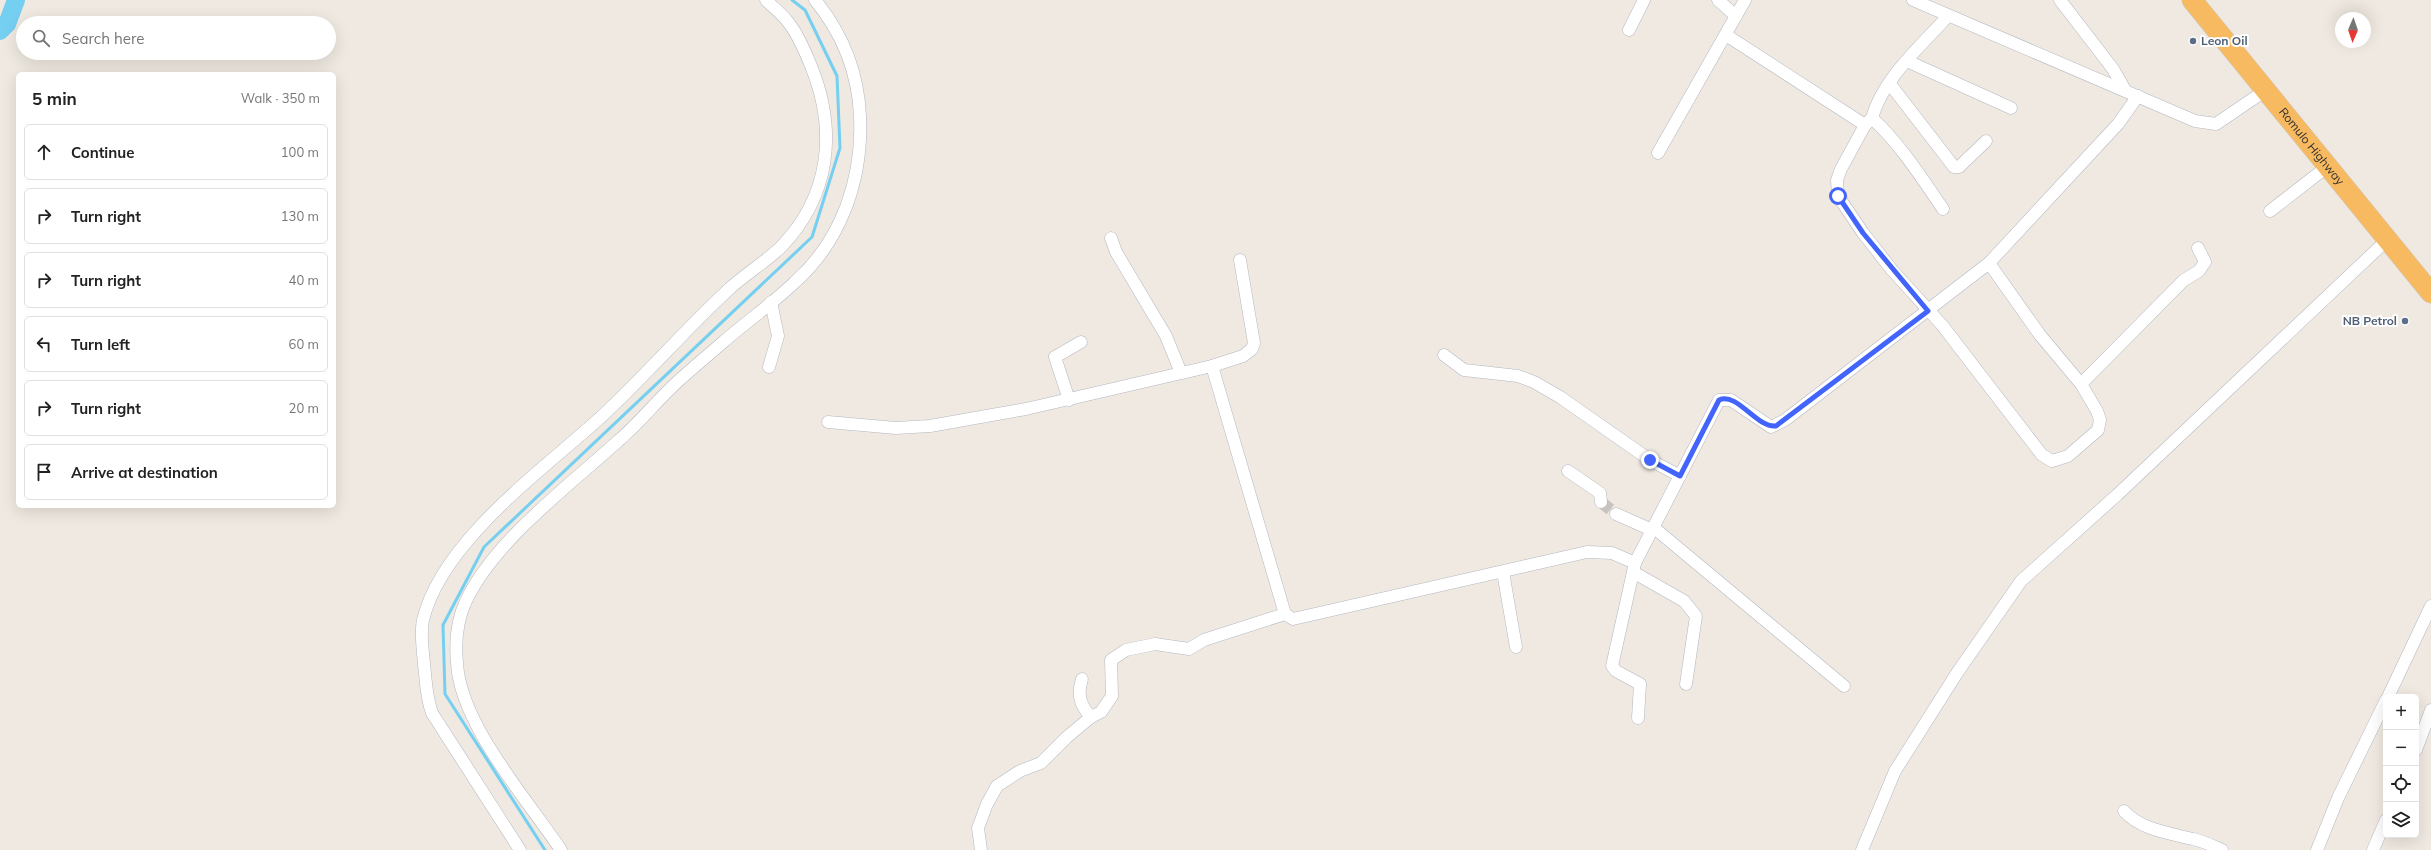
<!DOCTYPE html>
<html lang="en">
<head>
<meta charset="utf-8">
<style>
  :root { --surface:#fff; --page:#f2f2f2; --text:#222; --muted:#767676; --line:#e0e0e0 }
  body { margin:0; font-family:Mulish,sans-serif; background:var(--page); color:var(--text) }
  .controls { position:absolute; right:12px; bottom:12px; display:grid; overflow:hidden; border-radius:6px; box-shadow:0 4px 16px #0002 }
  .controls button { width:36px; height:36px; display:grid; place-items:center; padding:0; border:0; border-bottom:1px solid var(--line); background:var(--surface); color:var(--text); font:20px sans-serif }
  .compass { position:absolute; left:2335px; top:12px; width:36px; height:36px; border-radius:50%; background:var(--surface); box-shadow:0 4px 16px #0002; rotate:182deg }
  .stop { position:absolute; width:12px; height:12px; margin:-9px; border:3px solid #4264fb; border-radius:50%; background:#fff }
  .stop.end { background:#4264fb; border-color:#fff; box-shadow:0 1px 4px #0008 }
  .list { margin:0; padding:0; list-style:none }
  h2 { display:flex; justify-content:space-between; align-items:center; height:52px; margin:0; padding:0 16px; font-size:17px }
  h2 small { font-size:13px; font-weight:400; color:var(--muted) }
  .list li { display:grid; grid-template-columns:26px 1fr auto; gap:12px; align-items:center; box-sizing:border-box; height:56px; margin:0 8px 8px; padding:0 8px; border:1px solid var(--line); border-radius:6px }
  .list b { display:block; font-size:15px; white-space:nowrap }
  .list em { font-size:13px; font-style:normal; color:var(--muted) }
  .icon { flex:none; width:22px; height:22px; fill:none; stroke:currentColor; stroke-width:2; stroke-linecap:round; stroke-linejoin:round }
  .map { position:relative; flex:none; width:2431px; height:850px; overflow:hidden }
  .search { position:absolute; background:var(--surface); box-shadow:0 4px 16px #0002; left:16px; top:16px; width:320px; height:44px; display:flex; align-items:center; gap:10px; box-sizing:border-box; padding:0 14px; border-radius:22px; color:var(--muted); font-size:15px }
  .panel { position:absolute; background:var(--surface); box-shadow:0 4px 16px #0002; left:16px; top:72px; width:320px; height:436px; border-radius:6px }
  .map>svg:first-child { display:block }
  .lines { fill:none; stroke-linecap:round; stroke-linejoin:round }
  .stream { stroke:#75cff0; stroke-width:3 }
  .river { stroke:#75cff0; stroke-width:18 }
  .minor-tunnel { stroke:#c8c4bd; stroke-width:12; stroke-dasharray:12 6; stroke-linecap:butt }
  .minor-casing { stroke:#b4b7c1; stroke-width:13 }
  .trunk-casing { stroke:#c9c9c9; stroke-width:21 }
  .minor { stroke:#fff; stroke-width:12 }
  .trunk { stroke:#f8ba60; stroke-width:20 }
  .route { stroke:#4264fb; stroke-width:5 }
  .service-dot { fill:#5c6f8a; stroke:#fff; stroke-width:1.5 }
  .labels { text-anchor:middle; stroke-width:4; stroke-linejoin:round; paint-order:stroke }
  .service-label { font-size:12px; font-weight:bold; fill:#4e5e75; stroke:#fff; text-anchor:start }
  .street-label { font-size:12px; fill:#2e2e2e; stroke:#fff }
</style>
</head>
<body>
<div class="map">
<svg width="2431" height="850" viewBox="0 0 2431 850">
  <rect width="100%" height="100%" fill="#efe9e1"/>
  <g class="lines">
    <!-- stream -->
    <path class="stream" d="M545 850 445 694 443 625 484 547 812 237 840 148 837 76 805 10 792 0"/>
    <!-- river -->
    <path class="river" d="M0 31 7 24 16 0"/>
    <!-- minor-tunnel -->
    <path class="minor-tunnel" d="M1601 502 1616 514"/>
    <defs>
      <g id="minor">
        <path d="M1718 0 1736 16"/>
        <path d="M1913 0 2195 121 2216 124 2266 90"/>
        <path d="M2060 0 2113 69 2125 90"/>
        <path d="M1629 30 1644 0"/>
        <path d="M1726 35 1865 125 1871 119"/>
        <path d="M1907 61 2011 108"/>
        <path d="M1890 84 1954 167H1959L1986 141"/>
        <path d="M1865 125 1841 169 1837 180 1838 196 1863 233 1892 270 1942 325 2042 455 2052 461 2068 456 2098 430 2100 420 2097 411 2081 384 2040 335 1989 263"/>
        <path d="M1658 153 1745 0"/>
        <path d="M1943 209C1921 177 1900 144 1872 118 1883 78 1921 46 1948 16"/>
        <path d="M2270 211 2328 166"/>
        <path d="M1111 238 1116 252 1166 336 1181 373"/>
        <path d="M1444 355 1464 370 1518 376 1534 382 1560 397 1650 460 1680 476"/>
        <path d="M1212 366 1285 614 1293 619 1587 552 1612 553 1635 563 1719 400H1731L1771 427 1785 420 1989 263 2118 124 2138 96"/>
        <path d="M769 367 778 336 771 302"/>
        <path d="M2081 384 2184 280 2199 271 2205 262 2198 248"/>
        <path d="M1069 400 1055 357 1081 342"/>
        <path d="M828 422 896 428 930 426 1026 409 1212 366 1243 356 1252 349 1254 343 1240 260"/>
        <path d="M1568 471 1600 493 1601 502"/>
        <path d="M1616 514 1652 530"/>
        <path d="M1653 527 1844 686"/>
        <path d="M1635 563 1612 666 1616 671 1640 684 1638 718"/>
        <path d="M1503 572 1516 647"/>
        <path d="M1633 572 1684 601 1696 616 1686 684"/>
        <path d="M1082 679C1077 695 1080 705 1091 717"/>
        <path d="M2388 697 2431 606"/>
        <path d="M2416 750 2431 710"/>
        <path d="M2124 811C2141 830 2169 833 2193 839 2203 841 2213 846 2222 850"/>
        <path d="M520 850 432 713C426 697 426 681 424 664 423 650 420 634 423 620 442 541 544 469 601 417 645 376 684 331 728 290 744 275 764 263 780 248 831 196 837 130 811 66 805 51 798 34 788 22 782 14 773 7 766 0"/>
        <path d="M561 850C527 799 460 724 457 663 455 642 457 620 466 601 494 541 570 485 618 441 638 424 655 403 674 385 690 370 706 357 722 343 746 322 772 304 795 282 842 240 863 178 860 116 858 72 843 34 815 0"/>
        <path d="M981 850 978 828 987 804 997 786 1020 771 1041 763 1067 737 1091 717 1101 712 1112 696 1111 660 1126 650 1155 644 1189 649 1204 640 1285 614"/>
        <path d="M1862 850 1895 771 1957 673 2021 581 2117 495 2387 240"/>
        <path d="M2317 850 2338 798 2386 700"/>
        <path d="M2373 850 2386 820"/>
      </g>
      <g id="trunk">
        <path id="s1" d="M2192 0 2431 293"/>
      </g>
    </defs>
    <!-- minor casing -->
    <use href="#minor" class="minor-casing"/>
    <!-- trunk casing -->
    <use href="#trunk" class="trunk-casing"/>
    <!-- minor -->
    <use href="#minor" class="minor"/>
    <!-- trunk -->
    <use href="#trunk" class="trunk"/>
  </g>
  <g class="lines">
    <!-- route -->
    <path class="route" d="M1650 460 1680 476 1719 400C1738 392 1756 428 1776 426L1928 311 1863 233 1838 196"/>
  </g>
  <!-- markers -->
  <g class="service-dot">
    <circle cx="2193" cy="41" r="4"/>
    <circle cx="2405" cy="321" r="4"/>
  </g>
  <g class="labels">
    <!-- service labels -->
    <g class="service-label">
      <text x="2201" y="45">Leon Oil</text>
      <text x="2397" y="325" text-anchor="end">NB Petrol</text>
    </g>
    <!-- street labels -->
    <g class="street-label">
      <text dy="4" stroke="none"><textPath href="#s1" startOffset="189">Romulo Highway</textPath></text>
    </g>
  </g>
</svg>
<div class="controls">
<button>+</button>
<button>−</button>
<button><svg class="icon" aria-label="locate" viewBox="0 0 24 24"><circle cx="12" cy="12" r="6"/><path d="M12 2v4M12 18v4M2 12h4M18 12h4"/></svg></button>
<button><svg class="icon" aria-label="layers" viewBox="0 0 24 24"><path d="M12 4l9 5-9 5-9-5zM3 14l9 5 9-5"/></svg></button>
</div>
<svg class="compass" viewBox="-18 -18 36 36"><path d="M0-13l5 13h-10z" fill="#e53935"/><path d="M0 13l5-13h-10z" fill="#767676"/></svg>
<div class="stop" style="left:1838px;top:196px"></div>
<div class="stop end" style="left:1650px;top:460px"></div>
<div class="search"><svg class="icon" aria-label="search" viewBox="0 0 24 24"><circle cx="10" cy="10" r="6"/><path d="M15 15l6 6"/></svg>Search here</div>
<section class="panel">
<h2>5 min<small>Walk · 350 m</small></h2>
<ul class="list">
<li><svg class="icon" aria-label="ahead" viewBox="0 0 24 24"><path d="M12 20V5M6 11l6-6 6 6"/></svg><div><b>Continue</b></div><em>100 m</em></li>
<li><svg class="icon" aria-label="right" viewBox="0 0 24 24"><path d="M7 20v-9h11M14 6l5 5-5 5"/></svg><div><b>Turn right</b></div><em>130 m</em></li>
<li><svg class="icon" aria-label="right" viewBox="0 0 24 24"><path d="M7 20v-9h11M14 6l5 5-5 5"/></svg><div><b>Turn right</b></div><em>40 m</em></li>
<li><svg class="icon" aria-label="left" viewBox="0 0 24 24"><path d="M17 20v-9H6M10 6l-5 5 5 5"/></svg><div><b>Turn left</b></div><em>60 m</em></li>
<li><svg class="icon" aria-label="right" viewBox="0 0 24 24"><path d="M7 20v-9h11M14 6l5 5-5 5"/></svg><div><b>Turn right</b></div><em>20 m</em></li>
<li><svg class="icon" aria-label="arrive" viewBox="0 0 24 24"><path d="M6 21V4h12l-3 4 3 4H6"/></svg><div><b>Arrive at destination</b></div></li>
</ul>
</section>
</div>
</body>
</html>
